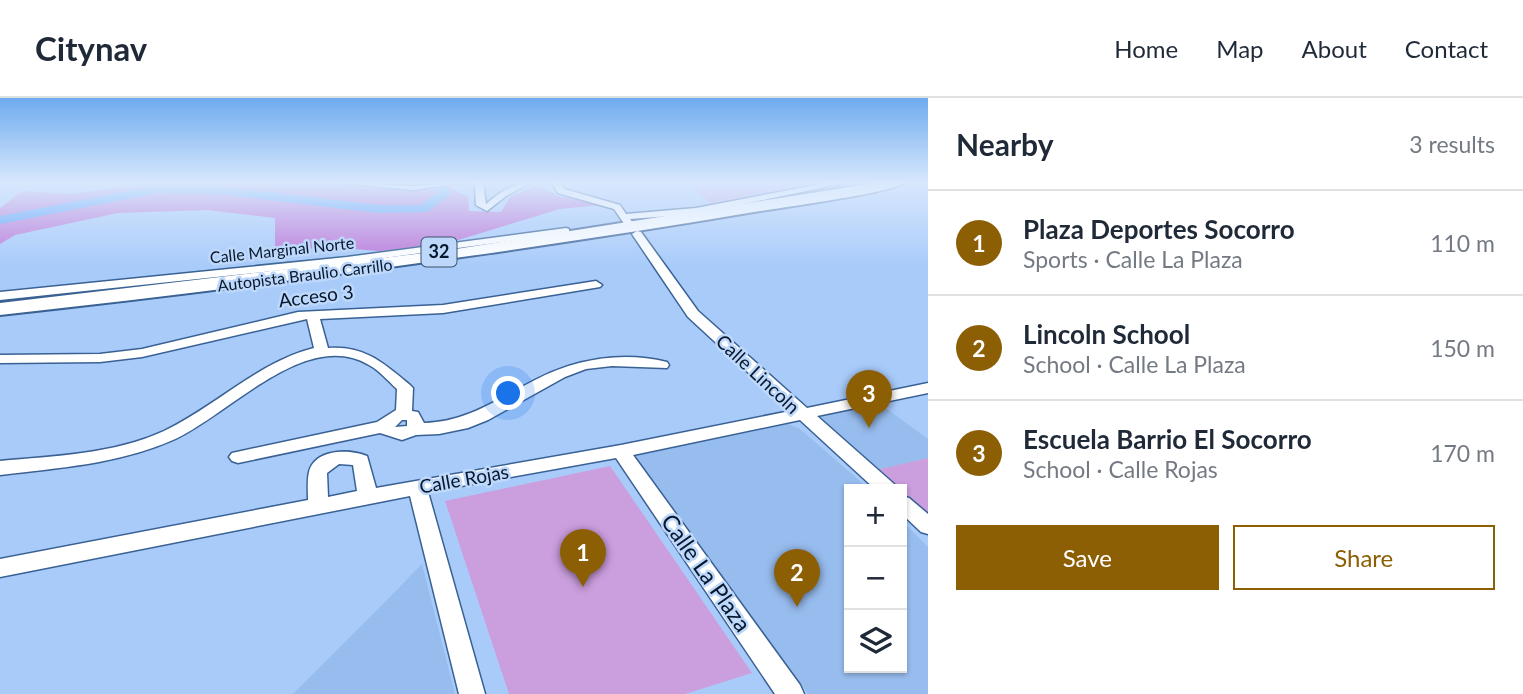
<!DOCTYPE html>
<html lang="en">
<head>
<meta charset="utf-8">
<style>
  :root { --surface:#fff; --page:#f6f6f7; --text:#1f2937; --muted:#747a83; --line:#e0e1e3; --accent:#8d5f05 }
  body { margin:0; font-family:Lato,sans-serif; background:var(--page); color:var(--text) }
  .controls { position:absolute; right:21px; bottom:21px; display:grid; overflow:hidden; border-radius:0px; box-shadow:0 2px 5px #0004 }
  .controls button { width:63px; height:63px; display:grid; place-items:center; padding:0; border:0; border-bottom:2px solid var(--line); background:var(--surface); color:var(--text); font:35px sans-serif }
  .you { position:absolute; left:509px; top:296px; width:24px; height:24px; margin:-18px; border:5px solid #fff; border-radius:50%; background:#1a73e8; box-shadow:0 0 0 10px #1a73e833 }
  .badge { display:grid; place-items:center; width:46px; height:46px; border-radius:50%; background:var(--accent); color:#fff; font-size:23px; font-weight:700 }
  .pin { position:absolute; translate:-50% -58px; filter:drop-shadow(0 2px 4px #0008) }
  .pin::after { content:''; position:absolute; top:37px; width:24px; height:21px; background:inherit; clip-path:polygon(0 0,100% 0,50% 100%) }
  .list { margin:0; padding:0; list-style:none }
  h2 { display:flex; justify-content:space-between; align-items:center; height:91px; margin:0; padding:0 28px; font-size:30px }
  h2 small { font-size:23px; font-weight:400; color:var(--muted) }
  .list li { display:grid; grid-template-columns:46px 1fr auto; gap:21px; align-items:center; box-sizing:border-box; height:105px; padding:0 28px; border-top:2px solid var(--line) }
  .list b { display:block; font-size:26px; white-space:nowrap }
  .list p { margin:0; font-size:23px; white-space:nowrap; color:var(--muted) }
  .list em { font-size:23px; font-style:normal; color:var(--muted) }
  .actions { display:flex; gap:14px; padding:21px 28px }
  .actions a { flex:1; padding:16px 0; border:2px solid var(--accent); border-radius:0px; text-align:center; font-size:24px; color:var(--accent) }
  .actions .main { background:var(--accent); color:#fff }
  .icon { flex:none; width:38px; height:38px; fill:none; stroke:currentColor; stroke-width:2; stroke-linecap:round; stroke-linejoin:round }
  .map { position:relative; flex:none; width:928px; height:596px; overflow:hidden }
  header { display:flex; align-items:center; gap:42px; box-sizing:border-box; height:98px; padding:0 35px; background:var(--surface); border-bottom:2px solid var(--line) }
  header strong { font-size:33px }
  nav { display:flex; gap:38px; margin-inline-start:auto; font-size:24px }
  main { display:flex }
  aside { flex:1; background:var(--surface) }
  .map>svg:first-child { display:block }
  .built { fill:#97bcee }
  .green { fill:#cb9ede }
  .forest { fill:#bc79d8 }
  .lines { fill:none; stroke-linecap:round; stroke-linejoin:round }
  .river { fill:#579ef8; fill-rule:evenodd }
  .minor-casing { stroke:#396194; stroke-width:3 }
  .highway-casing { stroke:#396194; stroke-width:4 }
  .minor { fill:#fff; fill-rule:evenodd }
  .highway { fill:#fff; fill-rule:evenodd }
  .labels { text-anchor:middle; stroke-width:5; stroke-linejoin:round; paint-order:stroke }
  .far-street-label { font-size:16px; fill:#07172c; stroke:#bdd8fb }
  .shield { fill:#bdd8fb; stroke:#3e516a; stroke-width:2 }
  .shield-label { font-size:18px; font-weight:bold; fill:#07172c }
  .street-label { font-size:19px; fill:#07172c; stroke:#bdd8fb }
  .near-street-label { font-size:23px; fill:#07172c; stroke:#bdd8fb }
</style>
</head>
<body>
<header>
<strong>Citynav</strong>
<nav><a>Home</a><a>Map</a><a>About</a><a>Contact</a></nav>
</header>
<main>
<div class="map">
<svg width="928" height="596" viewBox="0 0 928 596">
  <rect width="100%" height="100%" fill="#a8cbfa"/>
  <!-- built -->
  <g class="built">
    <path d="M880 306 928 341V360L876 372 811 318Z"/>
    <path d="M788 326 800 331 869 391H849V570H902V423L928 449V596H808L634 357Z"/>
    <path d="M422 466 455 596H293L386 503Z"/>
  </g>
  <!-- green -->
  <g class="green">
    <path d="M685 85H819L711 105Z"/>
    <path d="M928 360V416L876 372Z"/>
    <path d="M610 368 752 575 685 596H509L445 403Z"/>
  </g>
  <!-- forest -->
  <path class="forest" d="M146 85H327L430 92 448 88 468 99 469 113 501 114 510 99 538 87 558 98 600 107 560 111 448 145 380 153 327 149 275 154V120L207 112 118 115 15 137 0 146V110L22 93 72 96Z"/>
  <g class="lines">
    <!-- river -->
    <path class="river" d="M432 85H444L451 96 427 114 379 115 218 96 158 95 0 126V118L158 87 218 88 379 107H419L438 95Z"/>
    <defs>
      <g id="minor">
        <path d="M343 85 413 88 460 85 413 92Z"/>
        <path d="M475 85H483L486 106C499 95 512 85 530 85L506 98 487 113 476 107Z"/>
        <path d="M552 85H560L564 91 620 107 626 116 696 110 826 85H844L696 116 630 121 633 125 628 128 625 127 614 111 558 95Z"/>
        <path d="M566 130 569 131V135L347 165 0 202V194L347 159Z"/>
        <path d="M637 133 641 134 698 213 807 310 928 285V295L817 318 894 386 896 391H875L800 322 633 357 800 587 804 596H775L616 360 428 394 485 596H459L410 398 0 479V461L308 402C308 394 307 382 309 374 315 350 350 351 367 358L376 390 621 347 790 313 688 219 632 136ZM339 366 353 367 357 393 328 399 327 375Z"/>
        <path d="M596 183 602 187 600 189 443 215 320 221 328 250C364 247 384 265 410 287L413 290 412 313 418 314 424 325C467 324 498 301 535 282 575 261 622 253 667 264L669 267 667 270 612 268 586 271 565 279 488 322 468 330 439 336 416 337 402 342 380 335 238 365 232 363 229 359 232 355 377 324 396 312 397 291C388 283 379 272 369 267 306 229 228 318 173 342 119 366 58 370 0 377V363C54 358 114 356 164 333 215 309 258 264 314 250L307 221 142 259 100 264 0 265V257L100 256 142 251 298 214 443 207ZM402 322H407V328L395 329Z"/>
        <path d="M902 398 909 400 928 416V436L921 434 902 416Z"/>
      </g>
      <path id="highway" d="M875 85H904C891 95 779 110 754 114 504 156 252 189 0 217V205L450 152Z"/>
    </defs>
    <!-- minor casing -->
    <use href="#minor" class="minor-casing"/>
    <!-- highway casing -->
    <use href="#highway" class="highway-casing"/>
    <!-- minor -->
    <use href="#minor" class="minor"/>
    <!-- highway -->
    <use href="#highway" class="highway"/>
  </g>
  <!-- sky -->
  <linearGradient id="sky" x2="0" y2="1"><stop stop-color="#6eabee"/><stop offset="0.5" stop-color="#d8e8fd"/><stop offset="1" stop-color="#d8e8fd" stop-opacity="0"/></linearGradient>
  <rect width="928" height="169" fill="url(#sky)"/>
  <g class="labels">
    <!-- far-street labels -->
    <g class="far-street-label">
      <text transform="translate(282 152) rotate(-6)" y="6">Calle Marginal Norte</text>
      <text transform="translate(305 177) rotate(-7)" y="6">Autopista Braulio Carrillo</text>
    </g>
    <!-- shield labels -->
    <rect class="shield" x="421.5" y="139.5" width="35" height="29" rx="5"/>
    <g class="shield-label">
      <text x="439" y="160">32</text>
    </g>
    <!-- street labels -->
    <g class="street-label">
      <text transform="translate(316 198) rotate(-7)" y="7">Acceso 3</text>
      <text transform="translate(758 276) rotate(43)" y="7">Calle Lincoln</text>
      <text transform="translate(464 381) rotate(-10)" y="7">Calle Rojas</text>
    </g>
    <!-- near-street labels -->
    <g class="near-street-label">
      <text transform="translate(706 475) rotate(55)" y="8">Calle La Plaza</text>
    </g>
  </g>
</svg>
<div class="controls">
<button>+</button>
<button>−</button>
<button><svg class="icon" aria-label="layers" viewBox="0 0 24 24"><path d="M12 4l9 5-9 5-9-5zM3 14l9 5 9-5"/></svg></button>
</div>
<div class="you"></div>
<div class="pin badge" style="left:583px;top:489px">1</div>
<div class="pin badge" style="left:797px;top:509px">2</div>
<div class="pin badge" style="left:869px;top:330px">3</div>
</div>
<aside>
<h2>Nearby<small>3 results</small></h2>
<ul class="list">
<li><span class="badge">1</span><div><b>Plaza Deportes Socorro</b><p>Sports · Calle La Plaza</p></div><em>110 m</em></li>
<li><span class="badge">2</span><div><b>Lincoln School</b><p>School · Calle La Plaza</p></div><em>150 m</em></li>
<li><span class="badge">3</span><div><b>Escuela Barrio El Socorro</b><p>School · Calle Rojas</p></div><em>170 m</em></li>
</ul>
<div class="actions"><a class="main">Save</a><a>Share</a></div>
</aside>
</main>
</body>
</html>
